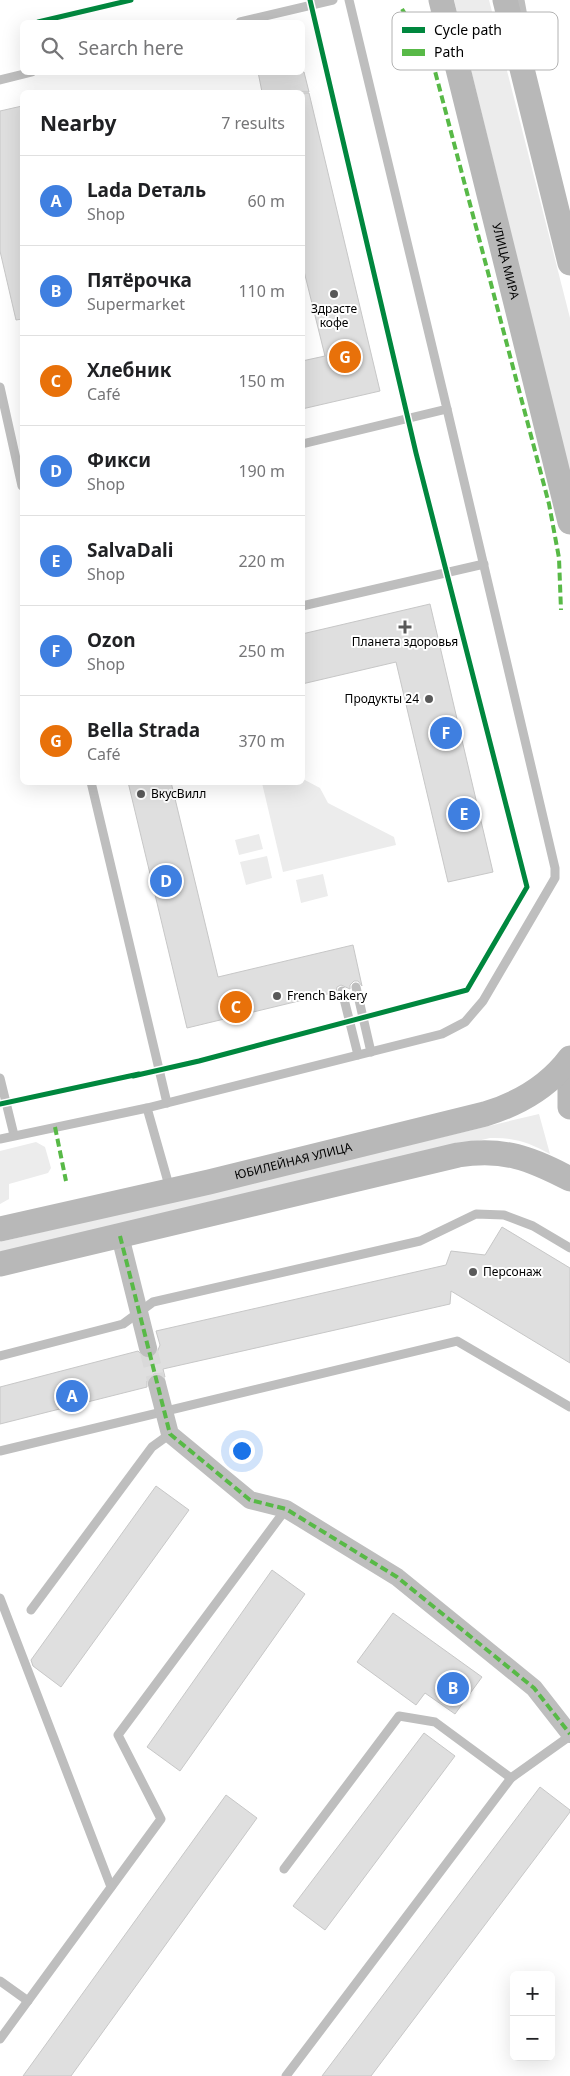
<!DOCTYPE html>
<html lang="en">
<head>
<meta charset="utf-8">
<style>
  :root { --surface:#fff; --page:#f2f2f2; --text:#202124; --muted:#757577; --line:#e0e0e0; --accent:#595959 }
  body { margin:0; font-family:"Noto Sans",sans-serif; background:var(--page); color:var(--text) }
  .controls { position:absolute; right:15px; bottom:15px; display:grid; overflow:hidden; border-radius:8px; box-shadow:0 5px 20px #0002 }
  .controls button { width:45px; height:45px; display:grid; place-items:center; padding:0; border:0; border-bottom:1px solid var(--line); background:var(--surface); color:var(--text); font:25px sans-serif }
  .you { position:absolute; left:241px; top:1450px; width:18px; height:18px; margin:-12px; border:4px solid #fff; border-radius:50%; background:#1a73e8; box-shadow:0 0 0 8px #1a73e833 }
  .badge { display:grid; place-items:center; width:32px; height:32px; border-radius:50%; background:var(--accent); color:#fff; font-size:16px; font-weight:700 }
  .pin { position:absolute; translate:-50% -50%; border:2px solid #fff; box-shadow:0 1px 5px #0006 }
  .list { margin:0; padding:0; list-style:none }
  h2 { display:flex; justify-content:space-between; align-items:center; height:65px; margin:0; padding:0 20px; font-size:21px }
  h2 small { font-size:16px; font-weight:400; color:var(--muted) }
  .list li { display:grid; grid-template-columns:32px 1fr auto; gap:15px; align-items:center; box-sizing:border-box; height:90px; padding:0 20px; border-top:1px solid var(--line) }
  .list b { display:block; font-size:19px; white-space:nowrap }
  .list p { margin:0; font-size:16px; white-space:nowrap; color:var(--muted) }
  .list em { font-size:16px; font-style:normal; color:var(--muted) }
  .icon { flex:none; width:28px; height:28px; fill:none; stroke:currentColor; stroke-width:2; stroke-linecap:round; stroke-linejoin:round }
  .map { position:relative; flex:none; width:570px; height:2076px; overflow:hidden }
  .search { position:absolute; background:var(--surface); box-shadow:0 5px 20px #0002; left:20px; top:20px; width:285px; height:55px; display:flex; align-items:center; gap:12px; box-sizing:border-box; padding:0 18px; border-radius:8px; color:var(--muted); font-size:19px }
  .panel { position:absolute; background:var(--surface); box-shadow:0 5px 20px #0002; left:20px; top:90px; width:285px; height:695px; border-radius:8px }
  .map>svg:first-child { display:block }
  .green { fill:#ececec }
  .building { fill:#dfdfdf; stroke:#c7c7c7 }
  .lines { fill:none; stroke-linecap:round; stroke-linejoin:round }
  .minor-tunnel { stroke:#d9d9d9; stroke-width:18; stroke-dasharray:18 9; stroke-linecap:butt }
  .service { stroke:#bebebe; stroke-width:9 }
  .minor { stroke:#bebebe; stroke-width:18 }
  .secondary { stroke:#b8b8b8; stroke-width:25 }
  .quiet { stroke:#58b947; stroke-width:4; stroke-dasharray:8 4; stroke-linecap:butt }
  .cycleway-casing { stroke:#fff; stroke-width:8 }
  .cycleway { stroke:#00873e; stroke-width:5 }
  .poi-dot { fill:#595959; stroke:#fff; stroke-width:2 }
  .labels { text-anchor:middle; stroke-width:4; stroke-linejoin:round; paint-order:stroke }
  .street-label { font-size:12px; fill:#000; stroke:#fff }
  .poi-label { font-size:12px; fill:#000; stroke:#fff; text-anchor:start }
  .key { fill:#fff; stroke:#b2b2b2; stroke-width:1 }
  .key-label { font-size:14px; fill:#000 }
</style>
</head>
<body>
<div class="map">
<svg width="570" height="2076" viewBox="0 0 570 2076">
  <rect width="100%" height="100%" fill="#fff"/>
  <!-- green -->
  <g class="green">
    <path d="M454 0H489L570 318V475Z"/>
    <path d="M303 779 320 788 328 803 394 837 396 845 283 872 262 783 302 782Z"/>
    <path d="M259 834 263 849 239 855 235 840Z"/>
    <path d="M267 856 272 878 246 885 240 862Z"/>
    <path d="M323 874 328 896 301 903 296 880Z"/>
    <path d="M539 1114 550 1154C530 1143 514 1137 490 1138L0 1252V1242Z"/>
    <path d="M36 1142 45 1147 51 1168 48 1173 9 1184V1199L0 1204V1151Z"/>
  </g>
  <!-- building -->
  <g class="building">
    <path d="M258 72H304L309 92H262Z"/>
    <path d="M302 93H309L380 391 302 409V361L325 356 302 263Z"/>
    <path d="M22 106V319L16 320 0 251V111Z"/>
    <path d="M430 604 493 872 448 882 396 662 302 684V634Z"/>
    <path d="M128 782H171L218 977 353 945 362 986 358 981H354L350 985V989L341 985 337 987 336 992 187 1028Z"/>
    <path d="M502 1227 570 1268V1363L451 1291 450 1304 163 1369 165 1377 159 1374H154L147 1381V1387L0 1424V1387L138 1351 145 1358H151L156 1355 160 1345 156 1331 446 1265 451 1251 485 1255Z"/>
    <path d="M156 1486 189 1510 61 1687 33 1666 31 1660Z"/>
    <path d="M272 1570 305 1594 180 1771 147 1747Z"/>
    <path d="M393 1613 482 1677 455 1714 425 1693 416 1705 357 1662Z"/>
    <path d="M424 1733 455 1756 325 1930 293 1906Z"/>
    <path d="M540 1787 570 1810V1812L371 2076H322Z"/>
    <path d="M226 1795 257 1818 71 2076H23Z"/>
  </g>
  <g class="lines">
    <!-- minor-tunnel -->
    <path class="minor-tunnel" d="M148 1348 157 1384"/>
    <!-- service -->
    <g class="service">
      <path d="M520 0 524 22 523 37"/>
      <path d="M240 22 333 0"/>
      <path d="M0 80 32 72"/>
      <path d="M0 387 22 486"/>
      <path d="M302 444 447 409 349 0"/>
      <path d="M302 606 484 564"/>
      <path d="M91 782 167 1103"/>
      <path d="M356 987 371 1052"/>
      <path d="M342 991 358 1055"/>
      <path d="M0 1078 14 1135"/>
      <path d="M147 1108 170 1189"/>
      <path d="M0 1139 147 1108 442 1034 465 1022 483 1001 555 878V868L447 409"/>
      <path d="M0 1356 123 1324 153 1302 420 1241 476 1214 504 1215 533 1226 570 1248"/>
      <path d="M0 1451 457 1341 570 1407"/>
      <path d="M0 1598 111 1887"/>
      <path d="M31 1610 152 1447 170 1434"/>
      <path d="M284 1869 399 1716 435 1722 511 1778"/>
      <path d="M0 1981 28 2001"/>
      <path d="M0 2039 161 1819 118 1735 286 1509"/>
      <path d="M286 2076 511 1778 570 1736"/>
    </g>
    <!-- minor -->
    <g class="minor">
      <path d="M120 1236 148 1348"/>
      <path d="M157 1384 170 1434 250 1500 286 1509 397 1577 534 1688 570 1734"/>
    </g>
    <!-- secondary -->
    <g class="secondary">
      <path id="s1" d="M441 0 570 522"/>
      <path d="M505 0 570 263"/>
      <path d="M570 1086V1107"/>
      <path id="s2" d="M0 1229 209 1182 485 1114C518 1104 549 1086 570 1058"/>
      <path d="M0 1264 458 1155C504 1148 530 1158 570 1179"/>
    </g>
    <!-- quiet -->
    <g class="quiet">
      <path d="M402 9 431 56 549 504 559 558 561 610"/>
      <path d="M55 1127 66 1181"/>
      <path d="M120 1236 170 1434 250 1500 286 1509 397 1577 534 1688 570 1734"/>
    </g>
    <defs>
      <g id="cycleway">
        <path d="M38 22 131 0"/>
        <path d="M133 1076 199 1061 467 990 527 887 416 453 310 0"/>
        <path d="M0 1104 139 1074"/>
      </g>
    </defs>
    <!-- cycleway casing -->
    <use href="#cycleway" class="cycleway-casing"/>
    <!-- cycleway -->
    <use href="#cycleway" class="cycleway"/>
  </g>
  <!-- markers -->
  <g class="poi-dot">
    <circle cx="334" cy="294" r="5"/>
    <path d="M402.5 619.5h5v5h5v5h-5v5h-5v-5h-5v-5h5z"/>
    <circle cx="429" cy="699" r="5"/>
    <circle cx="141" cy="794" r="5"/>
    <circle cx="277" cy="996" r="5"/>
    <circle cx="473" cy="1272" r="5"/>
  </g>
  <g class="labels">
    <!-- street labels -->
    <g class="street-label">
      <text dy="4" stroke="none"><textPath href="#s1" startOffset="269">УЛИЦА МИРА</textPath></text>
      <text dy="4" stroke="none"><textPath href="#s2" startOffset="301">ЮБИЛЕЙНАЯ УЛИЦА</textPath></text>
    </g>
    <!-- poi labels -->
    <g class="poi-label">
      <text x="334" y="313" text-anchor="middle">Здрасте<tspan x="334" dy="14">кофе</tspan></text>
      <text x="405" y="646" text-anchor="middle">Планета здоровья</text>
      <text x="419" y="703" text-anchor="end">Продукты 24</text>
      <text x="151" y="798">ВкусВилл</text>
      <text x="287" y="1000">French Bakery</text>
      <text x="483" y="1276">Персонаж</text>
    </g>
  </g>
  <!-- legend -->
  <rect x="392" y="12" width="166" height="58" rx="8" class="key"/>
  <rect x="402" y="27" width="23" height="6" fill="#00873e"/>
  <rect x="402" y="49" width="23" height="7" fill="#58b947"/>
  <g class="key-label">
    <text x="434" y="35">Cycle path</text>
    <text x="434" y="57">Path</text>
  </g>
</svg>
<div class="controls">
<button>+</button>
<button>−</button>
</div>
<div class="you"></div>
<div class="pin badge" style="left:72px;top:1396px;background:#3f7fe0">A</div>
<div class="pin badge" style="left:453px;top:1688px;background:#3f7fe0">B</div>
<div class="pin badge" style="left:236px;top:1007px;background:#e8710a">C</div>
<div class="pin badge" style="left:166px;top:881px;background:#3f7fe0">D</div>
<div class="pin badge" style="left:464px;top:814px;background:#3f7fe0">E</div>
<div class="pin badge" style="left:446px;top:733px;background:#3f7fe0">F</div>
<div class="pin badge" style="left:345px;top:357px;background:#e8710a">G</div>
<div class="search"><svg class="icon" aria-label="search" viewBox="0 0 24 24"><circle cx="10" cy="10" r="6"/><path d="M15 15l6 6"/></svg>Search here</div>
<section class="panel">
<h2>Nearby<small>7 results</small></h2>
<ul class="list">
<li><span class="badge" style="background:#3f7fe0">A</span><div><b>Lada Dеталь</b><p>Shop</p></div><em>60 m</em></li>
<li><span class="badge" style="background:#3f7fe0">B</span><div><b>Пятёрочка</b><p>Supermarket</p></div><em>110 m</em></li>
<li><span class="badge" style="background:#e8710a">C</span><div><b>Хлебник</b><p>Café</p></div><em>150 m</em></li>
<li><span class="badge" style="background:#3f7fe0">D</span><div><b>Фикси</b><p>Shop</p></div><em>190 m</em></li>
<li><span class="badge" style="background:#3f7fe0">E</span><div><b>SalvaDali</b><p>Shop</p></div><em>220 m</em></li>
<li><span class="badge" style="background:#3f7fe0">F</span><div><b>Ozon</b><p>Shop</p></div><em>250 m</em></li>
<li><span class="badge" style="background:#e8710a">G</span><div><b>Bella Strada</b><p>Café</p></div><em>370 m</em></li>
</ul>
</section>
</div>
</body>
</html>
